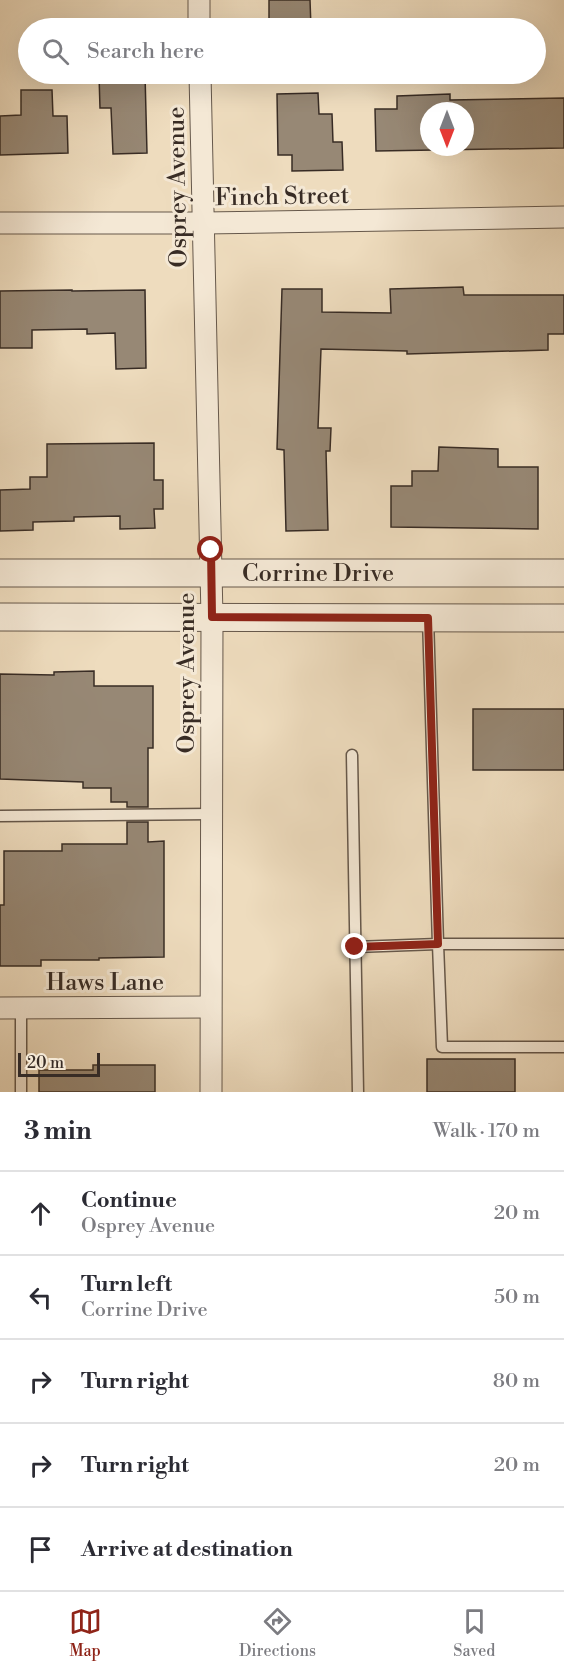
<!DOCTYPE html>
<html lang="en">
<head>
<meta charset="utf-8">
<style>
  :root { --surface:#fff; --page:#f7f7f7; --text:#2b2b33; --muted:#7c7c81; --line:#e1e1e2; --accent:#8f2418 }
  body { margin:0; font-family:"Libre Bodoni",serif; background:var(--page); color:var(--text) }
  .compass { position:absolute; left:420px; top:102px; width:54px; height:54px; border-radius:50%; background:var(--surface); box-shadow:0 6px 24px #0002; rotate:180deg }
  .scale { position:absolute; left:18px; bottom:15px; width:82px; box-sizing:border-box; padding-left:6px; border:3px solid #382c25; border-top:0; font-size:16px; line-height:21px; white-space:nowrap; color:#382c25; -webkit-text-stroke:4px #f4e8d5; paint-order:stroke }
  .stop { position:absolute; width:18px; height:18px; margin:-14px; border:4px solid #8f2418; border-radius:50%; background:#fff }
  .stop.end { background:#8f2418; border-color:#fff; box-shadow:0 2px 6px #0008 }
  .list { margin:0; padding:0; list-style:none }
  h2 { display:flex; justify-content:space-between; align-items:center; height:78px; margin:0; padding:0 24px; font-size:26px }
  h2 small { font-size:20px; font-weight:400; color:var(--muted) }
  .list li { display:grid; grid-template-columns:39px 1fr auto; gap:18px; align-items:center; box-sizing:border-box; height:84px; padding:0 24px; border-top:2px solid var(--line) }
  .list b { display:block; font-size:22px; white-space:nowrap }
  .list p { margin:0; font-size:20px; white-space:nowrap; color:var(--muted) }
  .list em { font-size:20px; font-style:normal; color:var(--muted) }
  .icon { flex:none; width:33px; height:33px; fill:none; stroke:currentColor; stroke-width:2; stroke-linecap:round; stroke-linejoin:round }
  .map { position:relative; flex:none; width:564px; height:1092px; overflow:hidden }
  .search { position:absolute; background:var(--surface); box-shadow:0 6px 24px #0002; left:18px; right:18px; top:18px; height:66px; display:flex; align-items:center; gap:15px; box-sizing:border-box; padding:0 21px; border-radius:33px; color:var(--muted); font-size:22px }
  .sheet { height:498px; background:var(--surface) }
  nav { display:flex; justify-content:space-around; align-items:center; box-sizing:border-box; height:84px; border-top:2px solid var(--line); background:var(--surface); font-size:16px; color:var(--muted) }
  nav a { display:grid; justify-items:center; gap:3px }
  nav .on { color:var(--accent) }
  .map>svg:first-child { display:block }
  .building { fill:#978875; stroke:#382c25; stroke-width:1.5; fill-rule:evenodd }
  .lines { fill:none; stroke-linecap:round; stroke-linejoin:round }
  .service-casing { stroke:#66584b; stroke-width:13 }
  .minor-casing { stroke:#66584b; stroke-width:23 }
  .tertiary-casing { stroke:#66584b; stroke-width:29 }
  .service { stroke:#f4e8d5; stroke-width:10 }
  .minor { stroke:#f4e8d5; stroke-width:21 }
  .tertiary { stroke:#f4e8d5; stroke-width:27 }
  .route { stroke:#8f2418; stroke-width:8 }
  .labels { text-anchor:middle; stroke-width:6; stroke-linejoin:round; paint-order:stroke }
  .street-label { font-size:24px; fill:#382c25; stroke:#f4e8d5 }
</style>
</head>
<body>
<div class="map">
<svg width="564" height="1092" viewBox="0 0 564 1092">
  <rect width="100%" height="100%" fill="#eedcbe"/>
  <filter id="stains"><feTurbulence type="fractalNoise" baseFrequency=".00333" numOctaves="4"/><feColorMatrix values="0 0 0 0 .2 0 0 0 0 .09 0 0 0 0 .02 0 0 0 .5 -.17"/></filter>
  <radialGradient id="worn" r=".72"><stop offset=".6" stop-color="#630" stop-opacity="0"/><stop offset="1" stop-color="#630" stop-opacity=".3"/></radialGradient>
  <!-- building -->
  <g class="building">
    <path d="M269 0H310L311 28H269Z"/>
    <path d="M145 74 147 153 113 154 111 108H100L99 75Z"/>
    <path d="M21 90H52L53 116H67L68 153 0 155V116L21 115Z"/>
    <path d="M318 93 319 114H332L333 142H342L343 170 292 171V155H278L277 94Z"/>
    <path d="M450 94V100L564 98V148L376 151 375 109H397V96ZM429 111H465V147H429Z"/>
    <path d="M463 287 464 295H564V334H548V350L407 354V351L321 349 318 428H331L330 451H326L328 530 286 531 284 450 277 449 282 289H322V312L391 313 390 289Z"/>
    <path d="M72 290V291L145 290 146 368 116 369 115 333 87 334V329L32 330V348H0V291Z"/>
    <path d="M154 443V480H163V509H154L155 528 120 529V516L74 517V521L33 522V530L0 531V490L30 489V477H47V444Z"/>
    <path d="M439 447 498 449V467H538V529L391 527V486H412V471H438Z"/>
    <path d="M94 671V686H153V748H148V807H127V802H111V788H83V782L0 779V674L54 675V672Z"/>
    <rect x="473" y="709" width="91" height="61"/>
    <path d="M127 822H148V842L164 841V957L99 958V960H41V966H0V905H4V851H62V844H127Z"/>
    <rect x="427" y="1059" width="88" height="33"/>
    <path d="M93 1065H155V1092H39V1070H93Z"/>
  </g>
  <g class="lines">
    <defs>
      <g id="service">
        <path d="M428 618 438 944H564"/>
        <path d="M352 755 358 1092"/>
        <path d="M0 816 211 814"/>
        <path d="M355 947 438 944 442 1047H564"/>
        <path d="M21 1008V1092"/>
      </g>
      <g id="minor">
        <path d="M199 0V28"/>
        <path d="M200 74 212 617 211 1092"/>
        <path d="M0 223H204L564 217"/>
        <path d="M0 1008 210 1007"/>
      </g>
      <g id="tertiary">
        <path id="s1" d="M0 573H564"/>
        <path d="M0 617 564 618"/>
      </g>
    </defs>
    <!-- service casing -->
    <use href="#service" class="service-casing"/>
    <!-- minor casing -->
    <use href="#minor" class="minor-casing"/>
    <!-- tertiary casing -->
    <use href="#tertiary" class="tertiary-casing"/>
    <!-- service -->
    <use href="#service" class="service"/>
    <!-- minor -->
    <use href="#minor" class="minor"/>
    <!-- tertiary -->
    <use href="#tertiary" class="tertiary"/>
  </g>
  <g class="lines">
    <!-- route -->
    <path class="route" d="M211 550 212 617 428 618 438 944 355 947"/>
  </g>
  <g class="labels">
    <!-- street labels -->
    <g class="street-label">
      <text transform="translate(177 187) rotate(-91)" y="8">Osprey Avenue</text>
      <text transform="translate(282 196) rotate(-1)" y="8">Finch Street</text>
      <text dy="8" stroke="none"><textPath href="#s1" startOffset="318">Corrine Drive</textPath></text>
      <text transform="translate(186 673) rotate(-90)" y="8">Osprey Avenue</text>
      <text x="105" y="990">Haws Lane</text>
    </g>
  </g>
  <rect width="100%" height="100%" filter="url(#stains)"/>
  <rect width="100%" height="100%" fill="url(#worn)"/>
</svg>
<svg class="compass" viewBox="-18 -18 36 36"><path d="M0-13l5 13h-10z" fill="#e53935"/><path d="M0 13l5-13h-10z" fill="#7c7c81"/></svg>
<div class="scale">20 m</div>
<div class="stop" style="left:211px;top:550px"></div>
<div class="stop end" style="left:355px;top:947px"></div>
<div class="search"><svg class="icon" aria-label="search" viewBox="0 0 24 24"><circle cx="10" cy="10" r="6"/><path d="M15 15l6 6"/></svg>Search here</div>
</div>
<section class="sheet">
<h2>3 min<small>Walk · 170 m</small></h2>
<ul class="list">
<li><svg class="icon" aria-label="ahead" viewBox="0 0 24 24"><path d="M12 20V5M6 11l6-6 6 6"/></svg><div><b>Continue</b><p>Osprey Avenue</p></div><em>20 m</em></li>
<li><svg class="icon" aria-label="left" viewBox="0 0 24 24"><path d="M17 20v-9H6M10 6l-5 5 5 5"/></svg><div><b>Turn left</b><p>Corrine Drive</p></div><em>50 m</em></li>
<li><svg class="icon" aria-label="right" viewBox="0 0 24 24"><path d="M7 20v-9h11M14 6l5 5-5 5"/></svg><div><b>Turn right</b></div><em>80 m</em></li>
<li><svg class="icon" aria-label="right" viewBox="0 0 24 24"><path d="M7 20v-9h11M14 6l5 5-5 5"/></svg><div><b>Turn right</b></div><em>20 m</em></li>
<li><svg class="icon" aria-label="arrive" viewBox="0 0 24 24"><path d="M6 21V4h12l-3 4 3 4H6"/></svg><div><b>Arrive at destination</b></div></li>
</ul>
</section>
<nav>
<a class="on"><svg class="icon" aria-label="map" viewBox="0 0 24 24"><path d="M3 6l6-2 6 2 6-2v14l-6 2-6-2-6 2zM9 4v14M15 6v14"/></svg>Map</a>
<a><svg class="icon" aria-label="directions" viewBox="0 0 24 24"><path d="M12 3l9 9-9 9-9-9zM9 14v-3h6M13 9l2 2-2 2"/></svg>Directions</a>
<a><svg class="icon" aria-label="saved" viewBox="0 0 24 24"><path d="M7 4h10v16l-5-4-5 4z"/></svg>Saved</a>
</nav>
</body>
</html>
